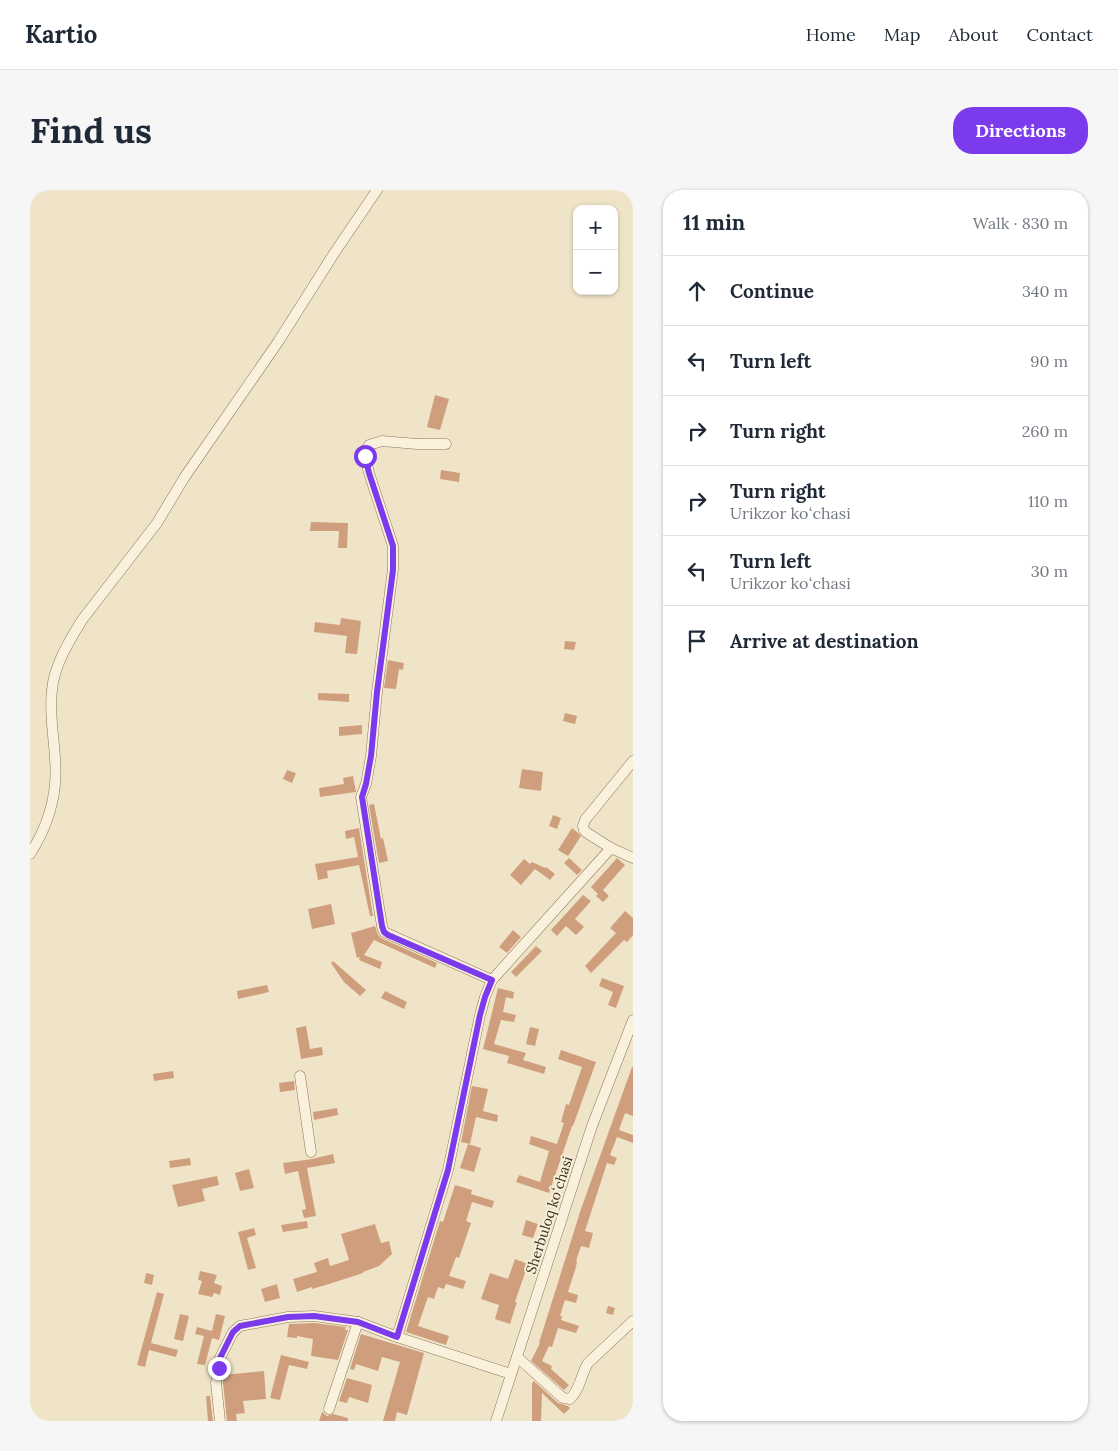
<!DOCTYPE html>
<html lang="en">
<head>
<meta charset="utf-8">
<style>
  :root { --surface:#fff; --page:#f6f6f7; --text:#1f2937; --muted:#747a83; --line:#e0e1e3; --accent:#7c3aed }
  body { margin:0; font-family:Lora,serif; background:var(--page); color:var(--text) }
  .controls { position:absolute; right:15px; top:15px; display:grid; overflow:hidden; border-radius:10px; box-shadow:0 1px 4px #0004 }
  .controls button { width:45px; height:45px; display:grid; place-items:center; padding:0; border:0; border-bottom:1px solid var(--line); background:var(--surface); color:var(--text); font:25px sans-serif }
  .stop { position:absolute; width:15px; height:15px; margin:-11px; border:4px solid #7c3aed; border-radius:50%; background:#fff }
  .stop.end { background:#7c3aed; border-color:#fff; box-shadow:0 1px 5px #0008 }
  .list { margin:0; padding:0; list-style:none }
  h2 { display:flex; justify-content:space-between; align-items:center; height:65px; margin:0; padding:0 20px; font-size:21px }
  h2 small { font-size:16px; font-weight:400; color:var(--muted) }
  .list li { display:grid; grid-template-columns:32px 1fr auto; gap:15px; align-items:center; box-sizing:border-box; height:70px; padding:0 20px; border-top:1px solid var(--line) }
  .list b { display:block; font-size:19px; white-space:nowrap }
  .list p { margin:0; font-size:16px; white-space:nowrap; color:var(--muted) }
  .list em { font-size:16px; font-style:normal; color:var(--muted) }
  .icon { flex:none; width:28px; height:28px; fill:none; stroke:currentColor; stroke-width:2; stroke-linecap:round; stroke-linejoin:round }
  .map { position:relative; flex:none; width:603px; height:1231px; overflow:hidden; border-radius:20px }
  header { display:flex; align-items:center; gap:30px; box-sizing:border-box; height:70px; padding:0 25px; background:var(--surface); border-bottom:1px solid var(--line) }
  header strong { font-size:24px }
  nav { display:flex; gap:28px; margin-inline-start:auto; font-size:18px }
  .intro { display:flex; align-items:center; justify-content:space-between; box-sizing:border-box; height:120px; padding:0 30px }
  h1 { margin:0; font-size:35px }
  .button { padding:12px 22px; border-radius:20px; background:var(--accent); color:#fff; font-size:18px; font-weight:700 }
  main { display:flex; gap:30px; padding:0 30px }
  aside { flex:1; background:var(--surface); border-radius:20px; box-shadow:0 1px 4px #0004 }
  .map>svg:first-child { display:block }
  .building { fill:#cf9f7d }
  .lines { fill:none; stroke-linecap:round; stroke-linejoin:round }
  .minor-casing { stroke:#8d765c; stroke-width:11 }
  .minor { stroke:#faf1dc; stroke-width:10 }
  .route { stroke:#7c3aed; stroke-width:6 }
  .labels { text-anchor:middle; stroke-width:4; stroke-linejoin:round; paint-order:stroke }
  .street-label { font-size:14px; fill:#3d2e20; stroke:#f7eed8 }
</style>
</head>
<body>
<header>
<strong>Kartio</strong>
<nav><a>Home</a><a>Map</a><a>About</a><a>Contact</a></nav>
</header>
<div class="intro"><h1>Find us</h1><a class="button">Directions</a></div>
<main>
<div class="map">
<svg width="603" height="1231" viewBox="0 0 603 1231">
  <rect width="100%" height="100%" fill="#f0e4c8"/>
  <!-- building -->
  <g class="building">
    <path d="M405 205 419 209 410 240 397 237Z"/>
    <path d="M411 280 430 283 429 292 410 289Z"/>
    <path d="M281 332 318 333 317 358H308L309 341H280Z"/>
    <path d="M311 428 331 431 327 464 315 463 317 446 284 442 285 432 310 435Z"/>
    <path d="M535 451 546 452 544 460 534 459Z"/>
    <path d="M358 470 374 473 373 480 369 479 366 499 354 498Z"/>
    <path d="M288 503 319 504V512L288 510Z"/>
    <path d="M535 523 547 526 545 534 533 531Z"/>
    <path d="M332 535V544L309 546V537Z"/>
    <path d="M492 579 513 582 511 601 489 598Z"/>
    <path d="M257 580 266 583 262 593 253 589Z"/>
    <path d="M323 586 326 602 290 607 289 598 314 594 313 588Z"/>
    <path d="M344 614 351 649 353 648 358 671 349 673 339 615Z"/>
    <path d="M523 625 531 628 527 639 519 636Z"/>
    <path d="M329 638 343 726H340L329 675 297 681 298 688 288 690 285 674 328 667 324 647 316 649 315 641Z"/>
    <path d="M542 638 547 642 551 646 538 666 528 660Z"/>
    <path d="M539 668 552 680 547 685 534 673Z"/>
    <path d="M587 668 595 675 573 700 579 706 573 712 566 706 568 704 561 697Z"/>
    <path d="M494 669 500 674 502 672 515 678 516 677 525 684 520 690 505 679 491 695 480 685Z"/>
    <path d="M553 705 561 711 545 729 554 737 546 745 536 736 527 746 521 740Z"/>
    <path d="M301 714 305 734 282 739 278 719Z"/>
    <path d="M595 721 603 728V745L597 752 594 750 561 783 555 776 586 743 580 738Z"/>
    <path d="M345 736 348 745 351 748 407 773 405 778 344 750 334 765 352 772 350 779 329 770 330 767 327 768 321 743Z"/>
    <path d="M483 740 491 747 477 763 469 757Z"/>
    <path d="M506 756 512 761 486 787 481 782Z"/>
    <path d="M303 771 336 800 330 806 314 792 301 773Z"/>
    <path d="M572 788 594 796 586 818 578 815 583 802 569 796Z"/>
    <path d="M237 795 239 802 208 809 207 801Z"/>
    <path d="M468 798 484 802 483 809 476 807 473 822 486 825 484 832 471 830 464 854 496 863 493 870 516 877 514 884 477 873 479 866 453 859Z"/>
    <path d="M355 801 377 812 374 819 351 808Z"/>
    <path d="M276 836 280 859 292 857 293 865 271 869 266 838Z"/>
    <path d="M500 837 509 839 505 856 496 854Z"/>
    <path d="M531 860 566 872 543 936H542L519 1003 486 992 489 985 510 992 519 961 499 954 501 946 527 954 534 933 531 932 536 914 539 915 552 877 528 869Z"/>
    <path d="M602 877H603V926L595 923 589 940 603 945V953L587 947 580 965 587 968 584 975 577 973 555 1041 563 1043 559 1058 551 1056 546 1071H547L546 1077 538 1102 548 1105 546 1113 535 1110 530 1126H532L531 1130 549 1136 546 1143 528 1138 522 1157 519 1156 512 1171 522 1176 521 1179 539 1195 534 1200 501 1171 510 1153H509L551 1019Z"/>
    <path d="M143 881 144 888 124 891 123 884Z"/>
    <path d="M264 891 265 900 250 902 249 893Z"/>
    <path d="M442 896 458 899 453 921 468 925 467 932 446 927 440 954 431 952Z"/>
    <path d="M307 918 308 925 284 930 283 922Z"/>
    <path d="M438 954 451 958 444 982 430 978Z"/>
    <path d="M303 964 305 973 277 978 286 1026 274 1028 272 1020 276 1019 268 981 255 984 253 973 282 969Z"/>
    <path d="M160 968 161 975 140 978 139 971Z"/>
    <path d="M219 979 224 998 210 1001 205 983Z"/>
    <path d="M187 986 189 995 172 999 175 1011 148 1017 142 995Z"/>
    <path d="M425 995 442 1000 441 1004 464 1011 462 1018 442 1012 436 1031 441 1033 429 1068 426 1067 419 1086 436 1091 433 1099 416 1094 414 1099 408 1097 404 1109 398 1107 388 1136 419 1146 416 1155 376 1142 410 1031 413 1032Z"/>
    <path d="M496 1030 508 1034 503 1048 492 1045Z"/>
    <path d="M277 1031 278 1038 253 1042 251 1035Z"/>
    <path d="M345 1034 351 1053 359 1051 362 1064 349 1076 333 1082V1083L299 1094 282 1099V1097L267 1102 263 1089 287 1082 284 1073 298 1068 300 1076 319 1070 311 1044Z"/>
    <path d="M224 1038 226 1045 217 1048 226 1078 218 1080 208 1042Z"/>
    <path d="M485 1069 498 1074 485 1112H487L480 1134 465 1129 469 1115 451 1109 460 1083 478 1089Z"/>
    <path d="M170 1081 187 1085 184 1093 192 1096 190 1105 184 1103 182 1107 168 1104 172 1091 168 1090Z"/>
    <path d="M116 1083 124 1085 122 1095 114 1093Z"/>
    <path d="M247 1094 250 1108 235 1112 231 1099Z"/>
    <path d="M127 1102 134 1104 121 1153 148 1160 146 1167 119 1160 115 1177 107 1175Z"/>
    <path d="M578 1116 585 1118 583 1125 576 1123Z"/>
    <path d="M150 1124 159 1126 153 1151 144 1149Z"/>
    <path d="M186 1124 195 1126 189 1150 182 1148 175 1175 167 1174 174 1146 165 1144 167 1137 182 1141Z"/>
    <path d="M284 1133 316 1137 315 1140H318L308 1170 281 1166 283 1149 267 1146V1148L257 1147 259 1134Z"/>
    <path d="M331 1144 394 1163 377 1225 367 1222 365 1231H353L370 1172 352 1167 348 1181 326 1174 324 1180 320 1179Z"/>
    <path d="M251 1165 279 1172 277 1179 259 1175 250 1210 240 1208Z"/>
    <path d="M234 1181 236 1209 213 1211 215 1223 206 1224 207 1231H197L193 1193 194 1185Z"/>
    <path d="M317 1188 342 1195 338 1213 319 1207 317 1213 309 1211Z"/>
    <path d="M504 1191 528 1213 538 1216 540 1218 534 1224 512 1203 511 1231H502V1193Z"/>
    <path d="M176 1206H180L183 1231H178Z"/>
    <path d="M292 1222 297 1226 303 1224 318 1228V1231H289Z"/>
  </g>
  <g class="lines">
    <defs>
      <g id="minor">
        <path d="M416 254H387L352 251 339 255 335 266 339 283 363 356V379L347 502 341 566 336 594 331 607 352 736 354 742 462 790"/>
        <path d="M581 658 557 643 554 640 553 636 555 630 603 571"/>
        <path d="M0 664C18 636 28 603 25 569 24 546 19 524 22 500 24 476 39 451 52 430L127 333 154 288 248 152 303 65 347 0"/>
        <path d="M270 886 281 962"/>
        <path d="M367 1147 418 980 450 825 455 807 462 790 581 658 603 668"/>
        <path d="M487 1167 533 1208 540 1209C550 1200 551 1184 558 1173L603 1131"/>
        <path d="M299 1219 328 1132"/>
        <path d="M190 1231 186 1193 187 1186 190 1168 203 1142 210 1136 258 1127 284 1126 328 1132 367 1147 481 1184"/>
        <path d="M466 1231 562 936 603 830"/>
      </g>
    </defs>
    <!-- minor casing -->
    <use href="#minor" class="minor-casing"/>
    <!-- minor -->
    <use href="#minor" class="minor"/>
  </g>
  <g class="lines">
    <!-- route -->
    <path class="route" d="M189 1178 190 1168 203 1142 210 1136 258 1127 284 1126 328 1132 367 1147 418 980 450 825 455 807 462 790 358 745 354 742 352 736 332 607 336 594 341 566 347 502 363 380V356L339 283 335 266"/>
  </g>
  <g class="labels">
    <!-- street labels -->
    <g class="street-label">
      <text transform="translate(519 1025) rotate(-72)" y="5">Sherbuloq koʻchasi</text>
    </g>
  </g>
</svg>
<div class="controls">
<button>+</button>
<button>−</button>
</div>
<div class="stop" style="left:335px;top:266px"></div>
<div class="stop end" style="left:189px;top:1178px"></div>
</div>
<aside>
<h2>11 min<small>Walk · 830 m</small></h2>
<ul class="list">
<li><svg class="icon" aria-label="ahead" viewBox="0 0 24 24"><path d="M12 20V5M6 11l6-6 6 6"/></svg><div><b>Continue</b></div><em>340 m</em></li>
<li><svg class="icon" aria-label="left" viewBox="0 0 24 24"><path d="M17 20v-9H6M10 6l-5 5 5 5"/></svg><div><b>Turn left</b></div><em>90 m</em></li>
<li><svg class="icon" aria-label="right" viewBox="0 0 24 24"><path d="M7 20v-9h11M14 6l5 5-5 5"/></svg><div><b>Turn right</b></div><em>260 m</em></li>
<li><svg class="icon" aria-label="right" viewBox="0 0 24 24"><path d="M7 20v-9h11M14 6l5 5-5 5"/></svg><div><b>Turn right</b><p>Urikzor koʻchasi</p></div><em>110 m</em></li>
<li><svg class="icon" aria-label="left" viewBox="0 0 24 24"><path d="M17 20v-9H6M10 6l-5 5 5 5"/></svg><div><b>Turn left</b><p>Urikzor koʻchasi</p></div><em>30 m</em></li>
<li><svg class="icon" aria-label="arrive" viewBox="0 0 24 24"><path d="M6 21V4h12l-3 4 3 4H6"/></svg><div><b>Arrive at destination</b></div></li>
</ul>
</aside>
</main>
</body>
</html>
